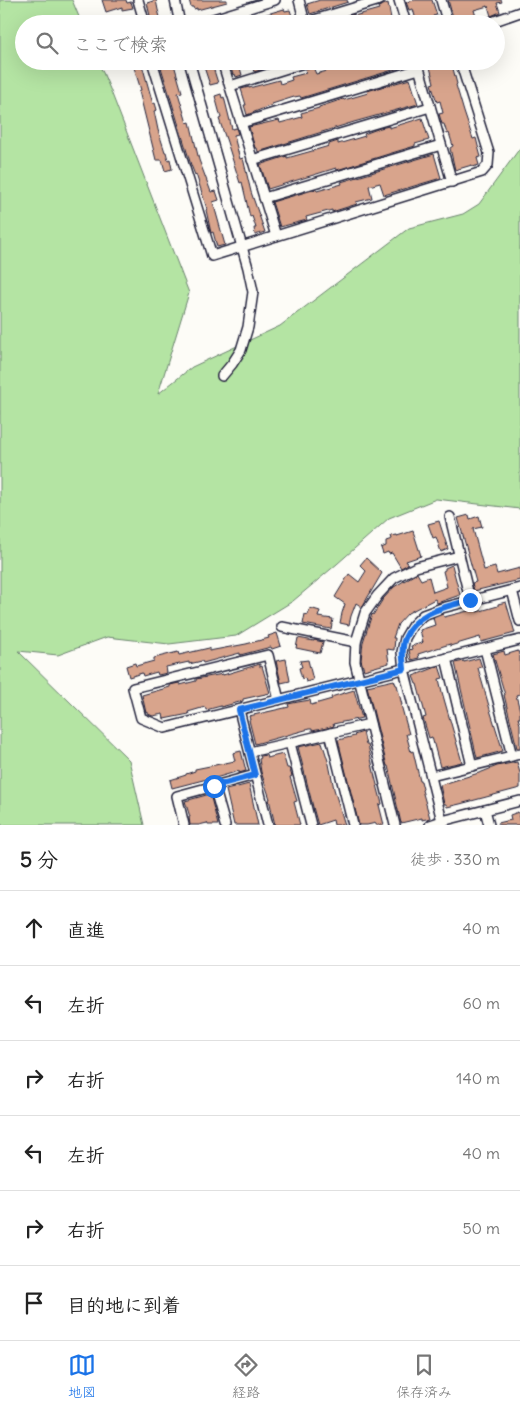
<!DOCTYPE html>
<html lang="ja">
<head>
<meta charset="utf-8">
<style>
  :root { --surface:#fff; --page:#f6f6f6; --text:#222; --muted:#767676; --line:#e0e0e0; --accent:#1a73e8 }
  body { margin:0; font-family:Delius,"Klee One",sans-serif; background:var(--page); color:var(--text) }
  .stop { position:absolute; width:15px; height:15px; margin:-11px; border:4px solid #1a73e8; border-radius:50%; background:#fff }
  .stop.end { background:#1a73e8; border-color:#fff; box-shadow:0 1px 5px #0008 }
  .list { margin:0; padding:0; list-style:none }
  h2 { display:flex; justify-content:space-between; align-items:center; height:65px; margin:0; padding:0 20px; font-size:21px }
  h2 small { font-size:16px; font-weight:400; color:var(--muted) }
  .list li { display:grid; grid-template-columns:32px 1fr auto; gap:15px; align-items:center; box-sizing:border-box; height:75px; padding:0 20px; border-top:1px solid var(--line) }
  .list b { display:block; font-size:19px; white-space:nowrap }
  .list em { font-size:16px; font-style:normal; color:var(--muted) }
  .icon { flex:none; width:28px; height:28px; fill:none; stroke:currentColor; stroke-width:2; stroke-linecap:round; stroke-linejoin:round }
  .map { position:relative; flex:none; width:520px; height:825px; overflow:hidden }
  .search { position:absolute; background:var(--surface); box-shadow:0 5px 20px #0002; left:15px; right:15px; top:15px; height:55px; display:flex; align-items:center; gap:12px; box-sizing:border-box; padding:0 18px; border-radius:28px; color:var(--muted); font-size:19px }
  .sheet { height:515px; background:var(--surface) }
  nav { display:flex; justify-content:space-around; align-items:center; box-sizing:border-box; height:70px; border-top:1px solid var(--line); background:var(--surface); font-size:14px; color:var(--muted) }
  nav a { display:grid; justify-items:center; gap:2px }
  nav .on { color:var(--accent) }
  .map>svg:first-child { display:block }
  .green { fill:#b4e4a3; stroke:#6b836f }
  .building { fill:#d8a48c; stroke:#22223b }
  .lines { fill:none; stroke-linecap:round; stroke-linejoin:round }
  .minor-casing { stroke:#22223b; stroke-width:12 }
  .minor { stroke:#fdfcf7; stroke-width:9 }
  .route { stroke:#1a73e8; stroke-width:6 }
</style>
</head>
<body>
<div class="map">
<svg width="520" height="825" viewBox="0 0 520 825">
  <rect width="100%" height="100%" fill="#fdfcf7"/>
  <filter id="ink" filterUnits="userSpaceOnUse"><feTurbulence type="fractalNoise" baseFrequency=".02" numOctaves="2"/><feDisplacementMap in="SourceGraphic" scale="10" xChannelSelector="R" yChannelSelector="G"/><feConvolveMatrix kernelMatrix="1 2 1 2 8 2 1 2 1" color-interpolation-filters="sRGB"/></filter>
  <g filter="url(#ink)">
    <!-- green -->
    <path class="green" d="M0 0H72L82 24H24V61H98L110 89 189 293 158 394 192 367 280 326 409 228 463 214 479 204 520 148V509L436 499 389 518 337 564 293 601 236 636 169 644 107 637 58 655 18 651 129 760 144 825H0Z"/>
    <!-- building -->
    <g class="building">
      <path d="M102 0H126L127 3 131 2 133 8 122 10V7L106 12Z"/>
      <path d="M156 0 158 10 162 24H152L150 16 147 3Z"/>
      <path d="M189 0H227V2L197 10V8L194 9 193 7H191Z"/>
      <path d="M320 0H347L348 2 310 14 307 4Z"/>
      <path d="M415 0H432L437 15 433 16 434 18 423 21V24H417L413 9 409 10 406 2Z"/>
      <path d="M448 0H501L502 2 497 3 500 12 491 16 488 6 474 10 477 20 466 24H455Z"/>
      <path d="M388 3 392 24H325L354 14V16L379 9 378 7Z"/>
      <path d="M284 9 285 11 290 10 293 19 283 22 282 19 268 24H240V22Z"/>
      <path d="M132 61H141L153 104 155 103 157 110 154 111 158 130 165 152H166L168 160 170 159 172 169 165 171 162 160H156L139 91 141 90Z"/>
      <path d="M159 61H173L182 92 178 93 187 123 190 122 199 160 211 192 216 191 219 200 213 202 225 245 217 247 213 232 211 233 206 210 207 209 196 174 195 175 191 165Z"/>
      <path d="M202 61H211L218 83 210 85Z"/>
      <path d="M229 61H238L242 75 236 77 235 74 233 75Z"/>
      <path d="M251 61H282V63L254 72Z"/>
      <path d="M336 61H368L370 67 390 61H405L406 66 301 98 300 96 294 97 272 104V105L247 115 244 105H246L241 89 249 87V88L279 80 280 84 292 80 291 77 306 73 305 69 313 67 316 74 327 71 326 64Z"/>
      <path d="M435 61H451L457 84 456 85 464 112 473 139 476 138 478 146 481 157 477 158 479 165 473 167 472 165 455 170 450 148 453 146 449 133 447 134 444 124H442L439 114 443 113 440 101 437 102 431 84 434 83 429 63Z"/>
      <path d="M410 79 418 104 354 122 258 152 257 148H255L249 127 279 120 280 123 302 117 301 113 319 108V107L343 99 344 100 368 93 367 91Z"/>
      <path d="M221 94 222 98 224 97 232 129 236 128 238 134 234 135 235 140 240 159 243 158 251 192 265 232 255 235 254 228H256L252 216 250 217 242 182 240 183 227 142 219 119 221 118 215 96Z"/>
      <path d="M422 118 429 140 415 144V146L395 152 337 170 336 168 320 173 268 189 260 164H262L287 156V158L312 151 329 146V144L338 141V144L365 136 364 134 380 128 389 126V128Z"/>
      <path d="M434 154 441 178 384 195 380 183 369 186 372 198 356 202 357 204 338 210 332 212V210L306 217 307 220 280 227 272 202 316 189 317 191 342 184 341 182Z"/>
      <path d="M469 515 470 519 479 516 482 527 473 529 484 570 495 567 497 574 520 568V580L474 591 472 583 476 582 458 518Z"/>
      <path d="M439 521 448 549 441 552 436 537 433 538 428 524Z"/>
      <path d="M413 531 421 556 406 561 408 564 401 568 392 553 389 554 388 552 383 554 381 548 386 546V541L392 539 391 536 397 535V536Z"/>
      <path d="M366 558 382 573 362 607 356 603 351 616 349 625 340 623 342 613 345 604 335 597 349 574 359 582 366 571 360 565Z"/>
      <path d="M452 565 460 595 437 603 435 599 408 613 398 624 393 638H395L394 650 387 649 389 663 364 670 361 660 363 642 372 614 373 615 383 599 394 587 417 573 421 580 429 577 433 592 447 587 443 571 445 570V568Z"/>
      <path d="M506 602 515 633 481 642 480 637 450 646V644L418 654 419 658 411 660 409 650 412 649 411 646 422 643 423 642 420 630 435 625 433 618 443 614 444 617 476 609 477 612 498 606V604Z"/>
      <path d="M310 608 320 611 318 617 333 619 331 629 303 624 305 614 308 615Z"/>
      <path d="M277 633 281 646 272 649 271 647 240 655V653L203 663 202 661 189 664V662L166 667 167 673 158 675 157 672 143 676 142 673 129 677 126 666 135 663 136 666 154 661V658L178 652 179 655 209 648V651L246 644 269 638 268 636Z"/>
      <path d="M298 638 314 641V640L323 642 320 653 296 648Z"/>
      <path d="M504 651 505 655 518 651 520 657V694L516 695 520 711V718H518L520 724V748H517L504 695H505L493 654Z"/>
      <path d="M479 658 482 667 478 668 491 713 503 751 477 758 455 663 464 661V662Z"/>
      <path d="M286 659 290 681 281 683 276 661Z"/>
      <path d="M308 660 313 680 306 682 305 678 302 679 299 668 302 667 300 661Z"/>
      <path d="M260 664V667L262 666 270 693 243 699V701L221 707V706L206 710 205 707 188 712 189 714 164 719 163 714 153 716 148 714V712L146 713 142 695 170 687V685L179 683 180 685 196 681V679L223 674V675Z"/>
      <path d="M439 666 443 678 439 679 442 692 462 762 440 767 432 737 429 738 423 718 426 717 417 684H416L413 676Z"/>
      <path d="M394 680 396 685H397L402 705H401L409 734H406L411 752 413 751 420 781H421L423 789 422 790 430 818 422 820V818L401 823 388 766H387L367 686Z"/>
      <path d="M354 690 362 718 333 724 334 726 327 728 312 731V729H309L255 744 249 720H250L249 716 289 707 288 704 298 702 310 700 311 705 332 699 331 697Z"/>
      <path d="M363 732 366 745H368L375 777 382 804 379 805 384 825H376V823L367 825H359L338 740 355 736 354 735Z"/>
      <path d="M322 742 329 764 334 789 345 825H334L333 820 318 825 314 811 298 747Z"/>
      <path d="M241 751 246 771 239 773V771L212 779 211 778 172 788 170 780 183 776 186 775V774L195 771V769L235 761 233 753Z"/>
      <path d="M283 754 287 768H289L292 776 290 777 297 801 294 802 300 825H275L269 799H270L261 772 259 759 261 758 260 756 266 755 267 758Z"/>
      <path d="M517 762 520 773V788L460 804 447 807 446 804H444L440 785 482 772 497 766Z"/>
      <path d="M249 784 258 825H234L226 790Z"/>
      <path d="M210 794 218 825H208L207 823 199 825H190L189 817H190L185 801Z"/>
      <path d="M518 812 520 825H499L498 823 511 820 510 815Z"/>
    </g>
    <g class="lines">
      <defs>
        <g id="minor">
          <path d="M138 0 145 24"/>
          <path d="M175 0 180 24"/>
          <path d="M299 0 305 23"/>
          <path d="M399 0 406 24"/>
          <path d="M441 0 448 24"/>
          <path d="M197 24 275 0"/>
          <path d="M301 24 380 0"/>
          <path d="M486 24 520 12"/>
          <path d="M152 61 212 256 482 172 488 165 489 153 460 61"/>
          <path d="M189 61 248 268 253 292 248 327 241 350 232 364 222 376"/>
          <path d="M222 61 276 236"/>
          <path d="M417 61 452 182"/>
          <path d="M230 86 310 61"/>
          <path d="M241 123 419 69"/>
          <path d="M252 160 430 107"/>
          <path d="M264 198 441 145"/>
          <path d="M450 517 470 600"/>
          <path d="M512 590 520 621"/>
          <path d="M282 627 356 642"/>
          <path d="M485 649 512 756"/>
          <path d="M446 658 472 766"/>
          <path d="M279 700 268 655 133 688 141 718 165 728 520 640"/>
          <path d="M239 710 268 825"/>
          <path d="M330 733 353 825"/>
          <path d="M290 743 311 825"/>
          <path d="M250 752 370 724"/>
          <path d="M431 776 520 754"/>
          <path d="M214 786 225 825"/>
          <path d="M485 810 489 825"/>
          <path d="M184 825 177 796 255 775"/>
          <path d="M395 825 355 662 356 642 365 613 378 595 394 578 416 567 459 556"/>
          <path d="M430 825 442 821 520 801"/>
          <path d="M443 825 404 669 402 652 405 638 412 626 423 615 442 608 520 588"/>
        </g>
      </defs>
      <!-- minor casing -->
      <use href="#minor" class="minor-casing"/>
      <!-- minor -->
      <use href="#minor" class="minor"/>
    </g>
  </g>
  <g class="lines" filter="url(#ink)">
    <!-- route -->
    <path class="route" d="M214 786 255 775 239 710 404 669C403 659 401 647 405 638 416 611 446 607 470 600"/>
  </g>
</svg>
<div class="stop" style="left:214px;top:786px"></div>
<div class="stop end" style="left:470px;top:600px"></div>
<div class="search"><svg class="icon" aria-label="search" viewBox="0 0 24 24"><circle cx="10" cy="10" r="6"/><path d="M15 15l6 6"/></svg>ここで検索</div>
</div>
<section class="sheet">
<h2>5 分<small>徒歩 · 330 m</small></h2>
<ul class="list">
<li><svg class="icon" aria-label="ahead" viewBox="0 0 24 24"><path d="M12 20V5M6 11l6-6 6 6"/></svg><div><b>直進</b></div><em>40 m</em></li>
<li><svg class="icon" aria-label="left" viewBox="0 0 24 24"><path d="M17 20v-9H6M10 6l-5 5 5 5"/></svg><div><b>左折</b></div><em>60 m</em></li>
<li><svg class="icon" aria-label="right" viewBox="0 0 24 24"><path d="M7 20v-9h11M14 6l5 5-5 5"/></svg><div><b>右折</b></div><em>140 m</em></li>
<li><svg class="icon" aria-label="left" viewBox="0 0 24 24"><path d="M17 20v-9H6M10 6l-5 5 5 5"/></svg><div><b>左折</b></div><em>40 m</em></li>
<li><svg class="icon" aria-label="right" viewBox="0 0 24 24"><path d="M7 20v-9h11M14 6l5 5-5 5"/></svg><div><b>右折</b></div><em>50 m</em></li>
<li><svg class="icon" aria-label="arrive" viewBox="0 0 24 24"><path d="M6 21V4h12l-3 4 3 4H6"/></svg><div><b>目的地に到着</b></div></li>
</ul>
</section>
<nav>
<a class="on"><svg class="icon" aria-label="map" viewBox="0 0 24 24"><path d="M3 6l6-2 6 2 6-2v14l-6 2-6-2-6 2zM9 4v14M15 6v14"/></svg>地図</a>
<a><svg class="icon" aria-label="directions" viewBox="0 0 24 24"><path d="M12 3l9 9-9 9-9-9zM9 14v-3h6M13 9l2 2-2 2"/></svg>経路</a>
<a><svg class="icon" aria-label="saved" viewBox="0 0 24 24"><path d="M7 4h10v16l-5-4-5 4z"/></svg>保存済み</a>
</nav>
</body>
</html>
